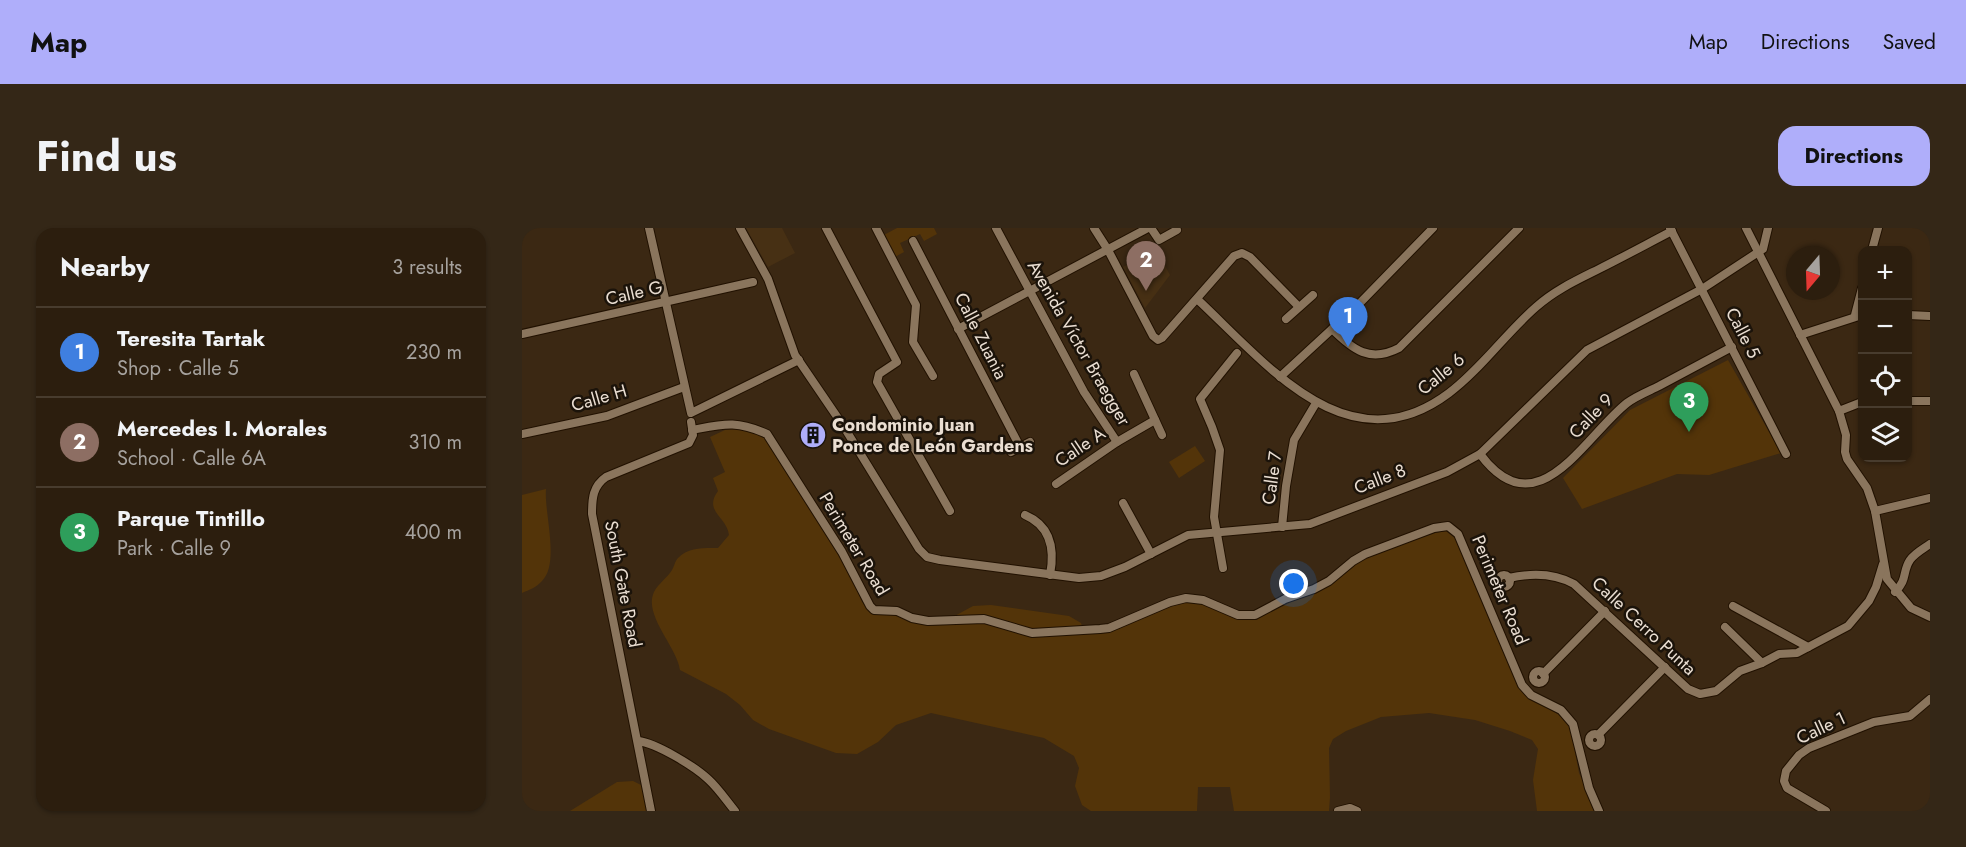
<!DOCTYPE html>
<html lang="en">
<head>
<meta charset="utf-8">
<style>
  :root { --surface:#2c1e0e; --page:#342717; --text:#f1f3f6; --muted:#a6a29e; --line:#483c2e; --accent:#afaefa }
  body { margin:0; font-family:Jost,sans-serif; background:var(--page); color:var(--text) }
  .controls { position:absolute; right:18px; top:18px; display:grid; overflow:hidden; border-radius:12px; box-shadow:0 2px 4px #0004 }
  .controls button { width:54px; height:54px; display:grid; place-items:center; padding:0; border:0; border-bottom:2px solid var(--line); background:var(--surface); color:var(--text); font:30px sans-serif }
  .compass { position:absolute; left:1264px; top:18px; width:54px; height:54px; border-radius:50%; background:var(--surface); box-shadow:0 2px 4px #0004; rotate:199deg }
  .you { position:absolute; left:772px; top:356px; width:21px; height:21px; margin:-15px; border:4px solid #fff; border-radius:50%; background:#1a73e8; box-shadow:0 0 0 9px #1a73e833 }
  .badge { display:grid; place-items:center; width:39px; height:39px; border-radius:50%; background:var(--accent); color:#fff; font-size:20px; font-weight:700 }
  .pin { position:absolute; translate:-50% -50px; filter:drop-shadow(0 2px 3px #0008) }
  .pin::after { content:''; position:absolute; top:32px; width:21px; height:18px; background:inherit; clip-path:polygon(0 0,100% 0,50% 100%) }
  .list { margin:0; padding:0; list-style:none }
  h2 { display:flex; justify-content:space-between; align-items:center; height:78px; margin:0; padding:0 24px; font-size:26px }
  h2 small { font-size:20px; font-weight:400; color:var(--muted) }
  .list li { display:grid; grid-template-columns:39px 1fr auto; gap:18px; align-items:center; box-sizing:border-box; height:90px; padding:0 24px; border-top:2px solid var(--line) }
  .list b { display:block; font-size:22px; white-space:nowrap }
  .list p { margin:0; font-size:20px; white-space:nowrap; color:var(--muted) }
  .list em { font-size:20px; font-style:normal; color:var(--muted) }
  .icon { flex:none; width:33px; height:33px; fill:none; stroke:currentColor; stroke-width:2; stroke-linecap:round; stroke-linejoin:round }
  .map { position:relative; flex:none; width:1408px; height:583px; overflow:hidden; border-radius:18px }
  header { display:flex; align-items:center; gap:36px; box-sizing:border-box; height:84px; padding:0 30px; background:var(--accent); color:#111 }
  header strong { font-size:28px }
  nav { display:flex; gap:33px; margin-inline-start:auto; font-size:21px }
  .intro { display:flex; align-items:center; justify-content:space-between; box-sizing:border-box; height:144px; padding:0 36px }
  h1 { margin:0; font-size:42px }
  .button { padding:15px 27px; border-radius:18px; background:var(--accent); color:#111; font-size:21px; font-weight:700 }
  main { display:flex; gap:36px; padding:0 36px }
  aside { flex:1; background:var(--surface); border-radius:18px; box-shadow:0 2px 4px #0004 }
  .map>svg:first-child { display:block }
  .built { fill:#473014 }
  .green { fill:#533409 }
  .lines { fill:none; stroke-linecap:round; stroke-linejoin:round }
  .minor-casing { stroke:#211100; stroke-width:10 }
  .minor { stroke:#8a755d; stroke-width:8 }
  .labels { text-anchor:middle; stroke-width:5; stroke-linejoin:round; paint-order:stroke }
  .street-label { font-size:18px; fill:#eaded2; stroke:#1b130a }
  .poi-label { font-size:18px; font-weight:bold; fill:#eaded2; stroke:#1b130a; text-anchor:start }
</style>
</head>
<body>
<header>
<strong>Map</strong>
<nav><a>Map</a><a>Directions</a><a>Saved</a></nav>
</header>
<div class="intro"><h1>Find us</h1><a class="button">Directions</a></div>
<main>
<aside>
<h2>Nearby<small>3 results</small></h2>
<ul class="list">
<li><span class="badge" style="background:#3f7fe0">1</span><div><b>Teresita Tartak</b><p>Shop · Calle 5</p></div><em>230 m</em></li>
<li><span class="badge" style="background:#8d6e63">2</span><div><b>Mercedes I. Morales</b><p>School · Calle 6A</p></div><em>310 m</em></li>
<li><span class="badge" style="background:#2e9e5b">3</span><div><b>Parque Tintillo</b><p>Park · Calle 9</p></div><em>400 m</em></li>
</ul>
</aside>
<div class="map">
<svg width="1408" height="583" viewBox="0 0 1408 583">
  <rect width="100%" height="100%" fill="#3b2813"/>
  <!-- built -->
  <g class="built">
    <path d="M224 0H260L273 25 246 39Z"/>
    <path d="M634 21 648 47 623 80 601 39Z"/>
  </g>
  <!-- green -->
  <g class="green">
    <path d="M375 0H412L415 6 402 13 398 6 378 15 382 24 371 30 360 8Z"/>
    <path d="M1206 132 1259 225 1187 247 1155 246 1060 281 1041 250 1108 182Z"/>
    <path d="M214 201 228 202 245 211 326 339 340 374 346 381 408 391 429 390 451 378 469 377 547 388 559 395 562 405 594 400 665 372 734 390 741 388 769 374 796 364 810 356 842 330 913 305 924 303 934 311 1007 467 1043 491 1048 498 1057 545 1075 583H1015L1011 552 1016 521 1010 512 988 503 953 492 907 485 859 489 824 503 811 511 807 520 808 569 807 583H712L708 559H676L675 583H569L560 577 553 558 557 540 552 528 522 510 409 485 374 497 356 514 335 526 314 525 247 501 231 492 218 477 204 466 158 442C155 419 121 387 132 364 136 356 145 350 150 342 152 339 153 333 156 330 166 319 183 320 196 320L207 307C205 289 181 283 196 263L191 250 203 244 188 209 203 202Z"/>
    <path d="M673 218 683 233 657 250 647 234Z"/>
    <path d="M24 261C22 285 38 335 20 353 15 359 7 362 0 365V267Z"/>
    <path d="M111 553 121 558 126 583H48L95 554Z"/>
  </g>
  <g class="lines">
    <defs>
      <g id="minor">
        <path d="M127 0 169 185 277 132"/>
        <path d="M218 0 246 51 273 127 322 199 397 321 405 329 418 332 557 350 579 348 603 339 666 307 788 296 925 244 958 226 1065 122 1180 61 1241 21 1246 0"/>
        <path d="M304 0 375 134 357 146 355 154 428 283"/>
        <path d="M354 0 394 77 391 114 411 148"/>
        <path d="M474 0 562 164 595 214"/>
        <path d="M572 0 586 22 631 108 636 112 640 110 712 28 720 25 728 29 777 79"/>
        <path d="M629 0 637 12 655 2"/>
        <path d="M1148 0 1264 226"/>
        <path d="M1224 0 1317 183 1324 207 1323 224 1325 231 1345 260 1353 283 1365 351 1389 380 1408 389"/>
        <path d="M391 13 498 219"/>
        <path d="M1350 22 1356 0"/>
        <path d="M675 71C744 135 826 241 927 165 959 141 984 105 1014 79 1033 62 1055 52 1077 41 1101 29 1125 16 1150 3"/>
        <path d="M1333 87 1340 60"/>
        <path d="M1386 87 1408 88"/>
        <path d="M764 91 791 67"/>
        <path d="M436 101 626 0"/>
        <path d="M810 101C831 122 848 135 877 120L997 0"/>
        <path d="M0 106 231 54"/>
        <path d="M1278 107 1340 87"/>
        <path d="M612 146 640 207"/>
        <path d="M758 149 835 78 911 0"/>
        <path d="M1386 173H1408"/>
        <path d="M1317 183 1340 174"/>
        <path d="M170 202C202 196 214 192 245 206L320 324 348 378 352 382 375 383 390 390 406 393 462 391 510 405 578 401 587 400 648 374 664 370 681 372 716 387H733L763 371 792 361 807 353 831 333 843 326 912 300 926 298 936 306 1000 457 1009 467 1039 482 1051 496 1067 560 1077 583"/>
        <path d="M0 206 85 188 162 159"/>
        <path d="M489 224 508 214"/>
        <path d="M958 226C1015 303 1062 209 1105 175 1114 168 1127 163 1137 158 1161 145 1186 132 1210 119"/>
        <path d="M534 256 595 214 633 192"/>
        <path d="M601 275 629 326"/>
        <path d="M1353 283 1408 270"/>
        <path d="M503 287C529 298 533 321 528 347"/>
        <path d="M760 299 764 258 772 212 794 175"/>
        <path d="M701 340 692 289 698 222 690 199 678 171 715 125"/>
        <circle cx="982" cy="353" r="6"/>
        <path d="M987 350C1009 345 1032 345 1052 356L1166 461 1178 466 1194 463 1218 443 1240 435 1257 426 1275 425 1326 398 1347 373 1354 359 1361 336"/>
        <path d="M1373 364C1386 351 1380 344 1388 332 1393 325 1401 321 1408 316"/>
        <path d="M1211 378 1286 419"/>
        <path d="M1203 399 1240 435"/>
        <circle cx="1017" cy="449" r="6"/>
        <path d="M1021 446 1083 383"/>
        <circle cx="1073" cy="512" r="6"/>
        <path d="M1076 507 1143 439"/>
        <path d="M116 513C134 515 172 538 186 551 196 560 204 572 213 583"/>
        <path d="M129 583 70 286C70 270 71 258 84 249L167 215 171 207 169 194"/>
        <path d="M816 583 828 580 835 583"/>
        <path d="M1304 583 1265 560 1262 553 1264 543 1277 527 1287 520 1352 494 1388 488 1408 471"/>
      </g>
    </defs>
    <!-- minor casing -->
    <use href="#minor" class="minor-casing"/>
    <!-- minor -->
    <use href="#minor" class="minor"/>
  </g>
  <!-- icons -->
  <defs>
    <symbol id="building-disc" viewBox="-11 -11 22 22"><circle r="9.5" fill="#afaefa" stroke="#1b130a"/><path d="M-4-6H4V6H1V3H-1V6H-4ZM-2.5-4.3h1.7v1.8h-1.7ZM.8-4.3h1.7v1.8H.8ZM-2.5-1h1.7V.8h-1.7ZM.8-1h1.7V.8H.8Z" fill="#111"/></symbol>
  </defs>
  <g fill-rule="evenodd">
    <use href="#building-disc" x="276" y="192" width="30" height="30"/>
  </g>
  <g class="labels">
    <!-- street labels -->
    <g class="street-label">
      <text transform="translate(112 65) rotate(-13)" y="6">Calle G</text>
      <text transform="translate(1221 105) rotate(63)" y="6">Calle 5</text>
      <text transform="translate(459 108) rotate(63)" y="6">Calle Zuania</text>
      <text transform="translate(557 115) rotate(60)" y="6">Avenida Víctor Braegger</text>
      <text transform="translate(919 146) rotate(-39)" y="6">Calle 6</text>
      <text transform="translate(77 170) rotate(-16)" y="6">Calle H</text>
      <text transform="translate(1069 188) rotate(-46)" y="6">Calle 9</text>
      <text transform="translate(558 219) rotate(-34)" y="6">Calle A</text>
      <text transform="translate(750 250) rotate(-82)" y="6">Calle 7</text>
      <text transform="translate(858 251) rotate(-21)" y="6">Calle 8</text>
      <text transform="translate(332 316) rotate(59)" y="6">Perimeter Road</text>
      <text transform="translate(101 356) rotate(79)" y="6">South Gate Road</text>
      <text transform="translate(978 362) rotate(67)" y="6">Perimeter Road</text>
      <text transform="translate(1122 398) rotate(43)" y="6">Calle Cerro Punta</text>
      <text transform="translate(1299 500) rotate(-25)" y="6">Calle 1</text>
    </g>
    <!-- poi labels -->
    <g class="poi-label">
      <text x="310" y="203">Condominio Juan<tspan x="310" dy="21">Ponce de León Gardens</tspan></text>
    </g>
  </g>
</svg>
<div class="controls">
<button>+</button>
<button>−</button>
<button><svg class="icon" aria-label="locate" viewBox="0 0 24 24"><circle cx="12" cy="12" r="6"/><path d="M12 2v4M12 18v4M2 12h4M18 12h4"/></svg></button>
<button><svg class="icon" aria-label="layers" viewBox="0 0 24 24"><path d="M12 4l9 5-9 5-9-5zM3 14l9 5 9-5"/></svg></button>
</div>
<svg class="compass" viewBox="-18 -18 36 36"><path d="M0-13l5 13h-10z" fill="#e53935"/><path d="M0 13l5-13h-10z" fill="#a6a29e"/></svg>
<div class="you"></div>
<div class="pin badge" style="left:826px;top:119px;background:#3f7fe0">1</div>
<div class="pin badge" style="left:624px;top:63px;background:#8d6e63">2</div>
<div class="pin badge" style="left:1167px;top:204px;background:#2e9e5b">3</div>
</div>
</main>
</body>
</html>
